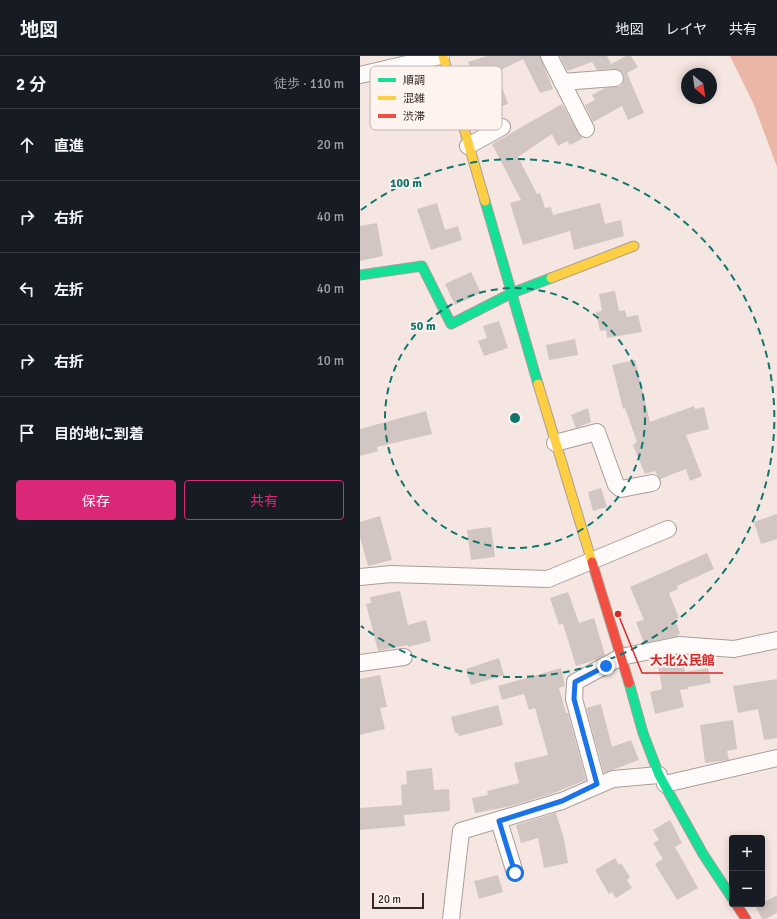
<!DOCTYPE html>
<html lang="ja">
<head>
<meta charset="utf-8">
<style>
  :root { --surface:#171b24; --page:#242831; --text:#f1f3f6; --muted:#9ea1a6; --line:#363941; --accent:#db2777 }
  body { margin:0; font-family:Signika,"Noto Sans JP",sans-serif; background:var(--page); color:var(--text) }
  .controls { position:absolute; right:12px; bottom:12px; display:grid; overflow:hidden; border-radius:4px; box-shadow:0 2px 10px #0003 }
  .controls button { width:36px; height:36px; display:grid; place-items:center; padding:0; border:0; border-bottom:1px solid var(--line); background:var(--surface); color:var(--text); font:20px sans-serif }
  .compass { position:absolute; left:321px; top:12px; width:36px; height:36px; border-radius:50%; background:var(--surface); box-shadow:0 2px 10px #0003; rotate:151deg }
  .scale { position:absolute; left:12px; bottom:10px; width:52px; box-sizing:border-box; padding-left:4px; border:2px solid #332926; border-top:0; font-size:11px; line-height:14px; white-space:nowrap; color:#332926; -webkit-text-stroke:3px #fef3ef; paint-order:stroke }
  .stop { position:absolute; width:12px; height:12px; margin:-9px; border:3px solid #1a73e8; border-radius:50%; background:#fff }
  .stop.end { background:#1a73e8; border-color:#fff; box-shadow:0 1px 4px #0008 }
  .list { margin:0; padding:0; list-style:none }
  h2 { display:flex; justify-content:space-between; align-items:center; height:52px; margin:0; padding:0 16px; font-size:17px }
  h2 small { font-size:13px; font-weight:400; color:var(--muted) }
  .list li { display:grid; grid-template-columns:26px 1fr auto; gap:12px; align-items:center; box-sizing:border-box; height:72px; padding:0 16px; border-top:1px solid var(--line) }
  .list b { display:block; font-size:15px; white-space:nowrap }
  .list em { font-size:13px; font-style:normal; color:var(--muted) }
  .actions { display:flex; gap:8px; padding:12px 16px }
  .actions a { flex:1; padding:9px 0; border:1px solid var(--accent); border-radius:4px; text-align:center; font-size:14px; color:var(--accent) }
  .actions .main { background:var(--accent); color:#fff }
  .icon { flex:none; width:22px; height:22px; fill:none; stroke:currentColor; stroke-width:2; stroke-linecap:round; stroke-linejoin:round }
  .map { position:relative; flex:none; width:417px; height:863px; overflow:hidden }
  header { display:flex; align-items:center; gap:24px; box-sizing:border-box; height:56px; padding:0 20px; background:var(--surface); border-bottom:1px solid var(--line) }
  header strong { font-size:19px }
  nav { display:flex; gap:22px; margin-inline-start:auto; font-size:14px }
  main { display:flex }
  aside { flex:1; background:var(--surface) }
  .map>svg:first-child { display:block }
  .forest { fill:#eab6a6 }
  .building { fill:#d2c6c2 }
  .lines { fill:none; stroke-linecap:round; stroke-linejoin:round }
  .street-casing { stroke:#aa9e9a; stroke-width:18 }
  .fast-casing { stroke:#aa9e9a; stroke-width:11 }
  .slow-casing { stroke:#aa9e9a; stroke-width:11 }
  .jam-casing { stroke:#aa9e9a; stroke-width:11 }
  .street { stroke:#fefbfa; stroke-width:16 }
  .fast { stroke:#16e098; stroke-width:9 }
  .slow { stroke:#ffcf43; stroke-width:9 }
  .jam { stroke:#f24e42; stroke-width:9 }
  .route { stroke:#1a73e8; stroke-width:5 }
  .ring { fill:none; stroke:#0f766e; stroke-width:2; stroke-dasharray:7 5 }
  .key { fill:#fef3ef; stroke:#c1b6b3; stroke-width:1 }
  .key-label { font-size:11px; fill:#332926 }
  .centre { fill:#0f766e; stroke:#fef3ef; stroke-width:2 }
  .ring-label { font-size:12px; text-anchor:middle; font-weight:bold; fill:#0f766e; stroke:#fef3ef; stroke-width:4; stroke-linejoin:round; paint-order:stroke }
  .leader { fill:none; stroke:#d62828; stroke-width:1.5 }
  .callout-dot { fill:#d62828; stroke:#fef3ef; stroke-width:1.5 }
  .callout-label { font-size:13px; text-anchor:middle; font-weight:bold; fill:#d62828; stroke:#fef3ef; stroke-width:4; stroke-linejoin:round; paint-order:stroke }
</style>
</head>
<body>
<header>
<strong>地図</strong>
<nav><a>地図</a><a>レイヤ</a><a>共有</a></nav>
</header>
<main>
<aside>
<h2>2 分<small>徒歩 · 110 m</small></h2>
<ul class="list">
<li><svg class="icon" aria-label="ahead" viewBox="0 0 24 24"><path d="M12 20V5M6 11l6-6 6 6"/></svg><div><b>直進</b></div><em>20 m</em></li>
<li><svg class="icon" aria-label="right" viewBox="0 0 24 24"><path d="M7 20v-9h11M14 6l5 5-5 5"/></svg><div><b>右折</b></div><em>40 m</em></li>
<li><svg class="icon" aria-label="left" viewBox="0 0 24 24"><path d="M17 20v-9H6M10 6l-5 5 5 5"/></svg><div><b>左折</b></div><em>40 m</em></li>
<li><svg class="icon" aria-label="right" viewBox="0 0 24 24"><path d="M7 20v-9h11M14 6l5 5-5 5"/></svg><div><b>右折</b></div><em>10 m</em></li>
<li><svg class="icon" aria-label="arrive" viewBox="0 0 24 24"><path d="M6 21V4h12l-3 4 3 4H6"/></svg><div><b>目的地に到着</b></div></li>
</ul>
<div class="actions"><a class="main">保存</a><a>共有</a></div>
</aside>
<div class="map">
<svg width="417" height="863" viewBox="0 0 417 863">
  <rect width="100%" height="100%" fill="#f6e6e1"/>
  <!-- forest -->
  <path class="forest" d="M370 0H417V111L394 49Z"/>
  <!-- building -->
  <g class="building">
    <path d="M127 0H180L193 33 180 37 163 3 137 16 148 48 125 56 108 6Z"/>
    <path d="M200 0H247L251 8 266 0H271L278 11 267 17 284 57 268 64 262 50 233 66 225 49 235 44 232 39 245 32 261 30 264 22 263 17 255 13 237 14 232 6 207 15Z"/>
    <path d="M202 48 222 83 210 89 207 85 198 90 192 78 158 101 177 138 180 137 185 152 191 151 193 159 240 147 245 168 261 164 264 180 214 194 210 175 163 189 150 147 161 144 132 88Z"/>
    <path d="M77 147 85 174 98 170 102 184 71 194 57 153Z"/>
    <path d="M17 167 23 200 0 205V170Z"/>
    <path d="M111 216 121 237 95 249 85 228Z"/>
    <path d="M255 235 259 255 265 254 267 261 278 259 282 276 247 282 246 274 240 275 236 256 242 255 239 238Z"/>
    <path d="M139 265 148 292 124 300 118 285 127 282 123 270Z"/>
    <path d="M215 283 218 299 189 304 186 289Z"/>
    <path d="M275 304 290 366 334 350 335 353 344 351 349 373 326 379 342 420 330 425 326 413 300 423 295 415 285 418 273 389 277 386 265 352 263 353 252 309Z"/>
    <path d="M228 352 231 366 216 372 211 359Z"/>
    <path d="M66 355 72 378 17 391 18 395 0 400V373Z"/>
    <path d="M241 432 247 451 233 455 228 436Z"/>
    <path d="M417 458V483L401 488 394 466Z"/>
    <path d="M20 460 32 504 8 510 0 481V466Z"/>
    <path d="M131 471 135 501 111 504 107 474Z"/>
    <path d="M347 497 354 513 317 530 318 533 309 537 319 562 315 563 320 577 318 580 284 587 276 566 284 564 270 531Z"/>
    <path d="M40 535 48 569 66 564 71 585 48 591V589L18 595 6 548 11 547 10 541Z"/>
    <path d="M208 536 219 567 234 562 245 599 236 604 216 610 203 568 199 569 190 542Z"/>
    <path d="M322 599 325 616 348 612 351 627 328 631V633L320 634 324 651 295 658 290 636 302 633 297 603Z"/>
    <path d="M139 602 144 619 111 629 106 613Z"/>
    <path d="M201 612 205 630 199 632 206 657H208L226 724 191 738 151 750 115 757 112 742 128 739 127 735 159 727 154 707 188 699 175 652 169 654 164 638 142 644 138 630Z"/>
    <path d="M20 619 27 651 20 652 25 673 0 679V623Z"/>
    <path d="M417 623V682L404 684 398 653 378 657 373 630Z"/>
    <path d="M241 648 252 691 271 684 279 704 244 717 226 652Z"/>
    <path d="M138 649 143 669 99 680 98 677H95L91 661Z"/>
    <path d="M373 664 377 693 367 695 369 704 345 707 340 669Z"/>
    <path d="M72 712 74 734 89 733 90 755 44 759 45 770 0 774V752L42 749 41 729 47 728 46 715Z"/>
    <path d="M196 757 204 783 208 807 184 812 178 782 161 787 156 769Z"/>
    <path d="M310 764 322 787 315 791 338 832 317 844 295 808 303 803 293 787 299 784 293 774Z"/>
    <path d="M255 802 259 809 261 807 270 821 267 824 272 832 256 842 252 836 249 838 235 814Z"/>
    <path d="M138 819 143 836 119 843 114 825Z"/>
    <path d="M417 839V857L406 863H402L396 851Z"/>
  </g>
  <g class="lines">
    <defs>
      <g id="street">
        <path d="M189 0 226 73"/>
        <path d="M0 19 81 0"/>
        <path d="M202 26 255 22"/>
        <path d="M108 90 142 71"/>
        <path d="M195 387 237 376 256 429 261 433 292 427"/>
        <path d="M0 521 31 518 188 523 308 473"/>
        <path d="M0 607 44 601"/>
        <path d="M237 728 214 643 215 626 261 601 319 589 374 593 417 584"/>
        <path d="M305 728 417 702"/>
        <path d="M139 765 155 817"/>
        <path d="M91 863 101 775 202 745 253 723 299 719"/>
      </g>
      <g id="fast">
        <path d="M125 145 178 328"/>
        <path d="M0 219 62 210 91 268 152 237 191 222"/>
        <path d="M269 627 283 677 299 719 343 798 372 842"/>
      </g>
      <g id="slow">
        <path d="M83 0 125 145"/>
        <path d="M191 222 274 190"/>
        <path d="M178 328 232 506"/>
      </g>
      <g id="jam">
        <path d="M232 506 269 627"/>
        <path d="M376 848 386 863"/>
      </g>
    </defs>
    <!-- street casing -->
    <use href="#street" class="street-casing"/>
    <!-- fast casing -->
    <use href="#fast" class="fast-casing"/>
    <!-- slow casing -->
    <use href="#slow" class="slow-casing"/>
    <!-- jam casing -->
    <use href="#jam" class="jam-casing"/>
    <!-- street -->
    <use href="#street" class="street"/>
    <!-- fast -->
    <use href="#fast" class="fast"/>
    <!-- slow -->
    <use href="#slow" class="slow"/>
    <!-- jam -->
    <use href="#jam" class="jam"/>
  </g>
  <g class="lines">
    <!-- route -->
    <path class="route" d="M155 817 139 765 202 745 237 728 214 643 215 626 246 610"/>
  </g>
  <!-- distance rings -->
  <g class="ring">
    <circle cx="155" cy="362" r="130"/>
    <path d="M1 154A259 259 0 1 1 1 570"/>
  </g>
  <!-- legend -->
  <rect x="10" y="10" width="132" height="64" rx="6" class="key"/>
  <rect x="18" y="22" width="18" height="4" fill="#16e098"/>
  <rect x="18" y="40" width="18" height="4" fill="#ffcf43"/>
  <rect x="18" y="58" width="18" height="4" fill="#f24e42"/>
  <g class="key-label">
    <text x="43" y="28">順調</text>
    <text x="43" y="46">混雑</text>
    <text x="43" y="64">渋滞</text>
  </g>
  <circle cx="155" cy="362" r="6" class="centre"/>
  <g class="ring-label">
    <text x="46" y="131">100 m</text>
    <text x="63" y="274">50 m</text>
  </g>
  <!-- callouts -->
  <path class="leader" d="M258 558L282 617H363"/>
  <circle class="callout-dot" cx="258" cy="558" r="4"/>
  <g class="callout-label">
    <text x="322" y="609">大北公民館</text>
  </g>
</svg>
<div class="controls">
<button>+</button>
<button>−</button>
</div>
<svg class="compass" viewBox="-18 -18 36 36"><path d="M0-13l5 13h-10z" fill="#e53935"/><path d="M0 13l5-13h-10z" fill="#9ea1a6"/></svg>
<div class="scale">20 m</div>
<div class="stop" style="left:155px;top:817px"></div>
<div class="stop end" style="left:246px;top:610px"></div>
</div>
</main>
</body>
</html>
